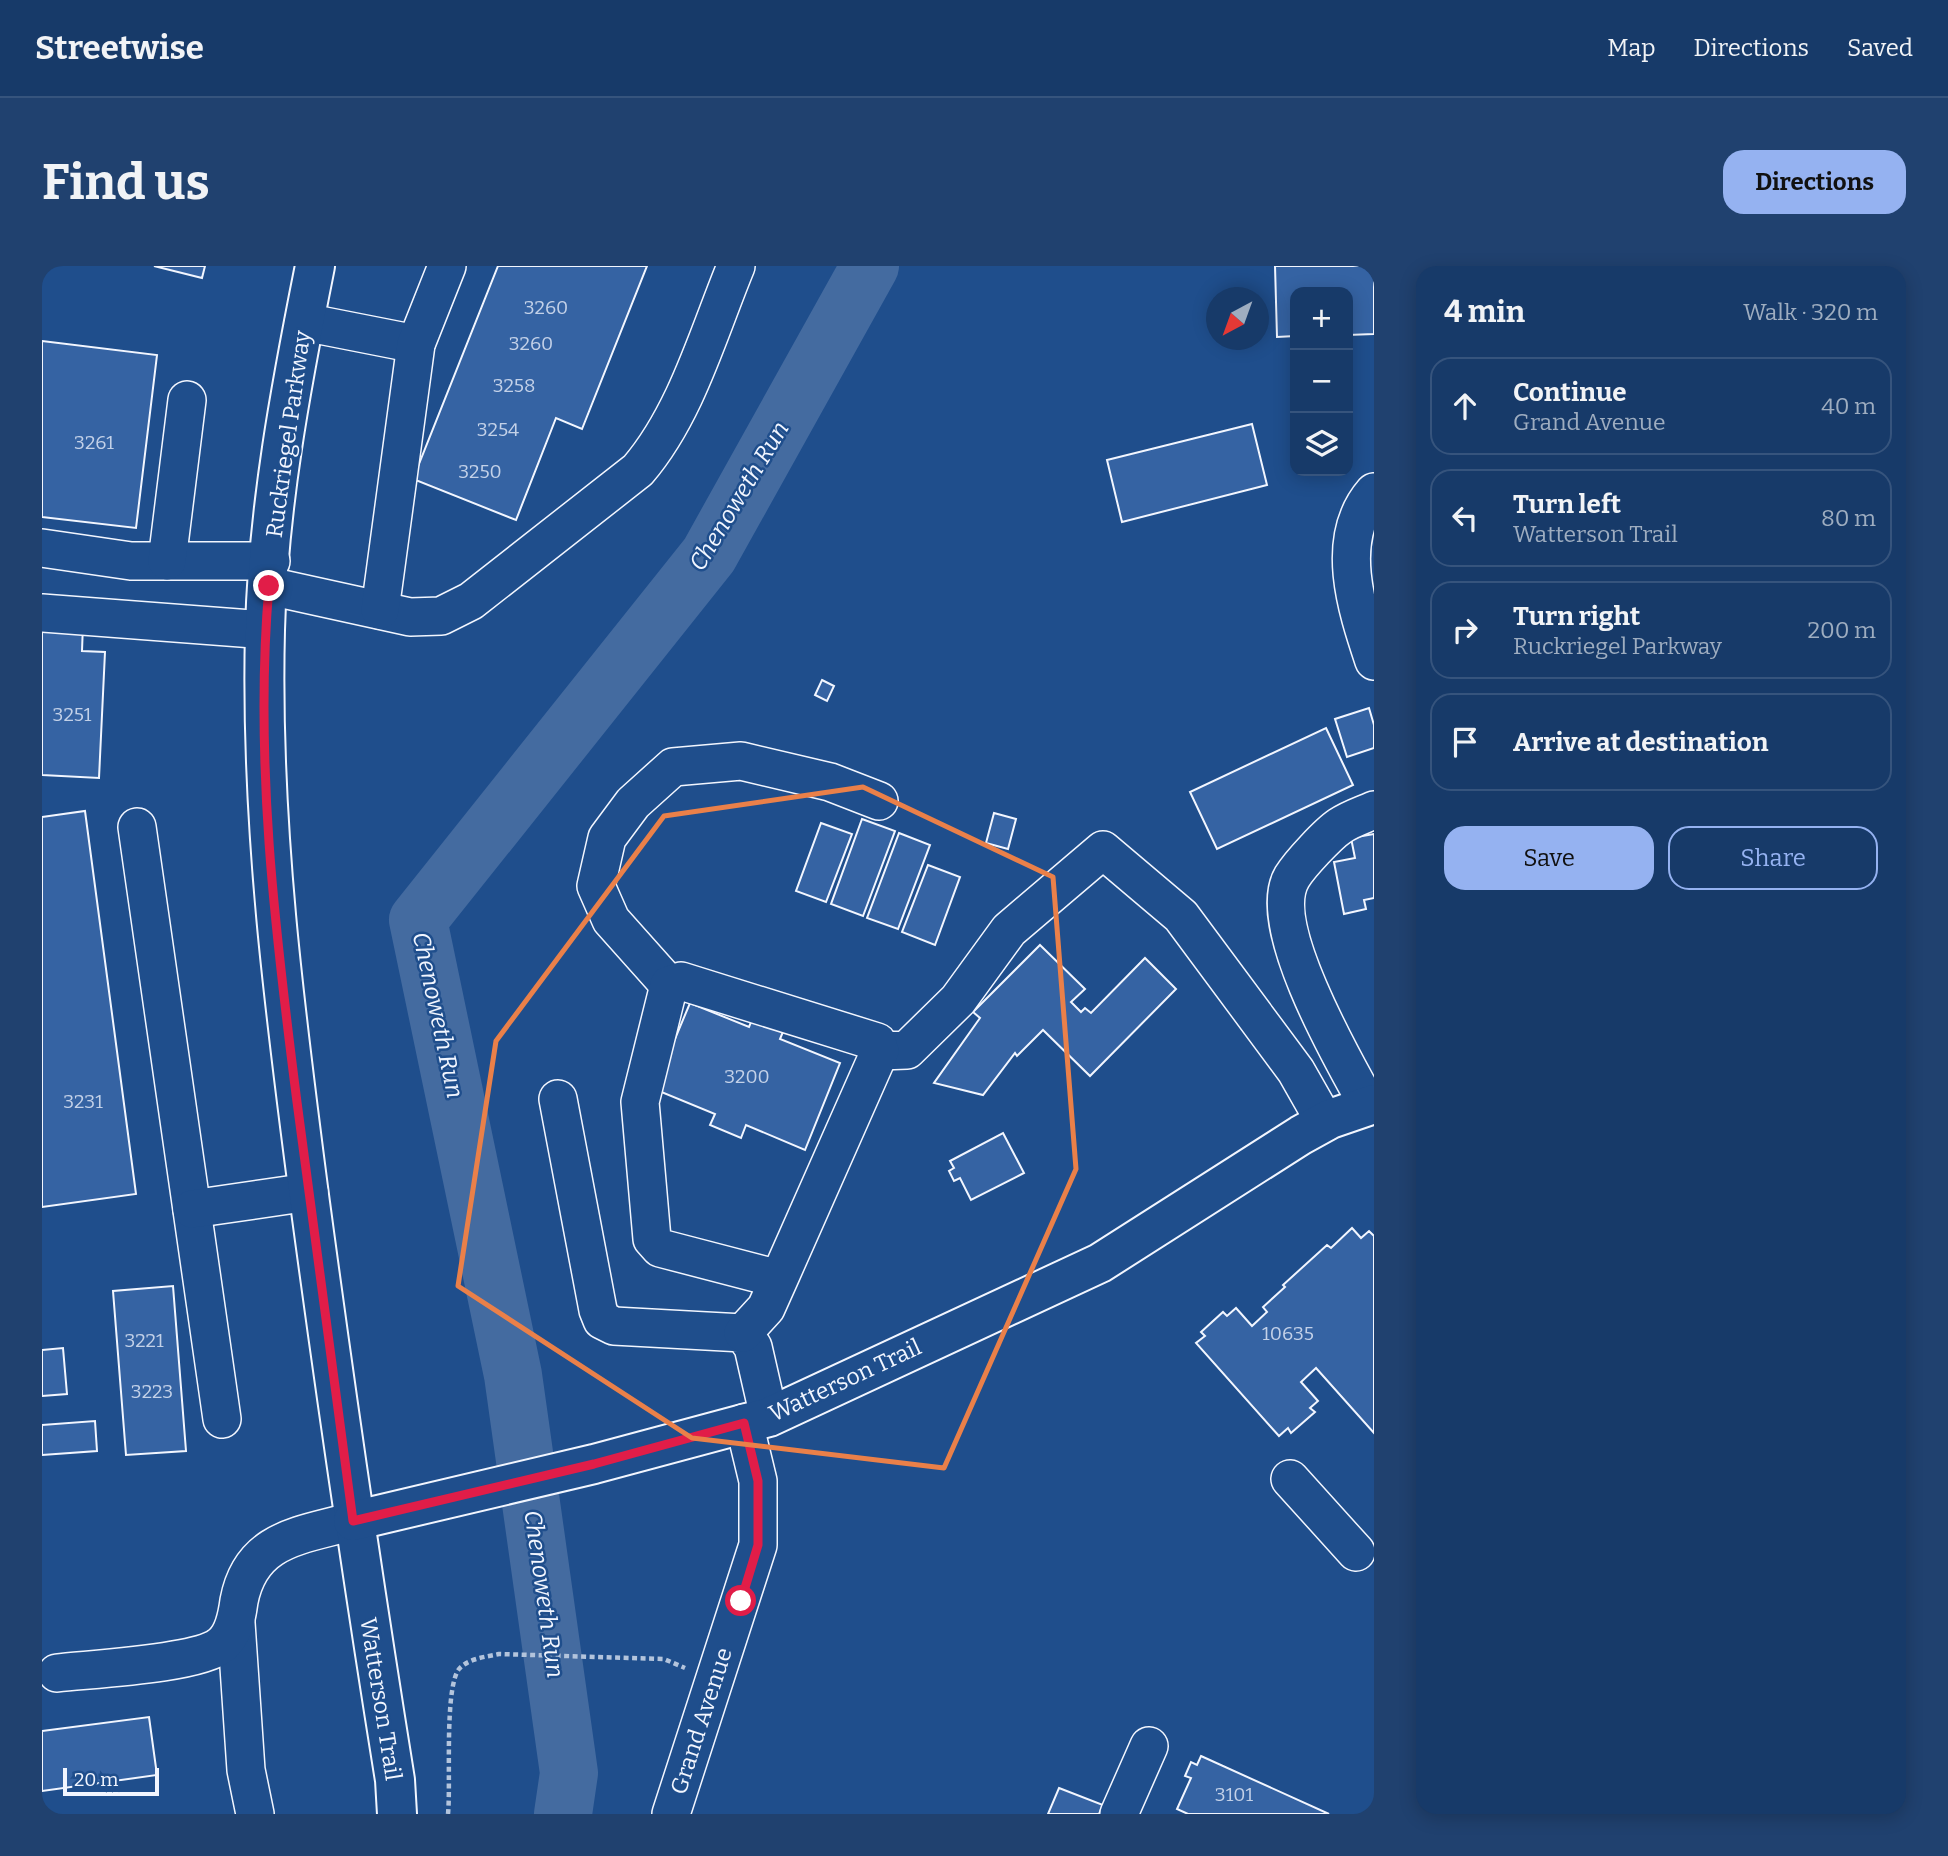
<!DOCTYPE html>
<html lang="en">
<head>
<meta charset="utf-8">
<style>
  :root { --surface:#173a69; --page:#20416f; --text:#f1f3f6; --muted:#9eadc0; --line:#36547d; --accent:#95b2f1 }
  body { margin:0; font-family:Bitter,serif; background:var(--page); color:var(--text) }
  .controls { position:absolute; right:21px; top:21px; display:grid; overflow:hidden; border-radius:14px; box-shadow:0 4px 18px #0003 }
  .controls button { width:63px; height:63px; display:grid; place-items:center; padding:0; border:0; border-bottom:2px solid var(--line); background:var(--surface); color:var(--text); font:35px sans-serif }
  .compass { position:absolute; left:1164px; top:21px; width:63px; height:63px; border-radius:50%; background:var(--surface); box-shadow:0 4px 18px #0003; rotate:221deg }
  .scale { position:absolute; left:21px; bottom:18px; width:96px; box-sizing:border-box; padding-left:7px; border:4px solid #f2f6ff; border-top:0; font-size:19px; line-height:24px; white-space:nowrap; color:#f2f6ff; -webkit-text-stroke:5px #1f4e8c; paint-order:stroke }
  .stop { position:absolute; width:21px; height:21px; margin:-16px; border:5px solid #e11d48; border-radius:50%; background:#fff }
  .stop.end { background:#e11d48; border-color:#fff; box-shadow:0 2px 7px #0008 }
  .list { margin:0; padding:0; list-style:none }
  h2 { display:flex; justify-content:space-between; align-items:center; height:91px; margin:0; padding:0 28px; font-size:30px }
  h2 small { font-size:23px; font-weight:400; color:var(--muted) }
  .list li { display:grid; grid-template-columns:46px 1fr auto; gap:21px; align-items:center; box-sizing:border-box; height:98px; margin:0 14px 14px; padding:0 14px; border:2px solid var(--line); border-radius:21px }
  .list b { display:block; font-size:26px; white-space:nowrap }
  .list p { margin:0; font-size:23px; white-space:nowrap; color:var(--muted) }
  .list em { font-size:23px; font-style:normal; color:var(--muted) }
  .actions { display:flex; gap:14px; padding:21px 28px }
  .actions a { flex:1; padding:16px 0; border:2px solid var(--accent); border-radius:21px; text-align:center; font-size:24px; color:var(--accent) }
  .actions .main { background:var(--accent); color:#111 }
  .icon { flex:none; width:38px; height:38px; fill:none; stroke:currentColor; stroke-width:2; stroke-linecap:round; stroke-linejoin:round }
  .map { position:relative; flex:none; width:1332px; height:1548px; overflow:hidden; border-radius:21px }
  header { display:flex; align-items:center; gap:42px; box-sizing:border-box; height:98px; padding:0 35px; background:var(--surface); border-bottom:2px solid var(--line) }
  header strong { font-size:33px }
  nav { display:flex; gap:38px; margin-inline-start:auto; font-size:24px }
  .intro { display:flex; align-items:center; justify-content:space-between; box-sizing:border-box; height:168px; padding:0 42px }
  h1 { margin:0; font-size:49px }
  .button { padding:18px 32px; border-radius:21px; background:var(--accent); color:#111; font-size:24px; font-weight:700 }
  main { display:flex; gap:42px; padding:0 42px }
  aside { flex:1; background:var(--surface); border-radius:21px; box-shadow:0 4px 18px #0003 }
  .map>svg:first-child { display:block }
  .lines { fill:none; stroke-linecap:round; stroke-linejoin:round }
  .river { stroke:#446ba0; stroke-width:58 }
  .building { fill:#3563a3; stroke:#f2f6ff; stroke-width:2 }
  .minor-casing { stroke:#f2f6ff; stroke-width:40 }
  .major-casing { stroke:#f2f6ff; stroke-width:42 }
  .path { stroke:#b3c4dc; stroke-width:4.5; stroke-dasharray:5 3.5; stroke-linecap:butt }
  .minor { stroke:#1f4e8c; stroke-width:37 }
  .major { stroke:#1f4e8c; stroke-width:38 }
  .route { stroke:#e11d48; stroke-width:9 }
  .marked { fill:none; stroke:#ea8049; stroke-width:5; stroke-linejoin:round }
  .labels { text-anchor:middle; stroke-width:5; stroke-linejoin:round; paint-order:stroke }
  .number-label { font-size:19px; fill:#c3d1e8 }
  .street-label { font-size:23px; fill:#f2f6ff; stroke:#1f4e8c }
  .water-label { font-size:24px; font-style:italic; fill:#f2f6ff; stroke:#1f4e8c }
</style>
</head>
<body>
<header>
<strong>Streetwise</strong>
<nav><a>Map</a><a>Directions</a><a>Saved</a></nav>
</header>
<div class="intro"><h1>Find us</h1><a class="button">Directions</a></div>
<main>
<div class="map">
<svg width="1332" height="1548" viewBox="0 0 1332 1548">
  <rect width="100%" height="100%" fill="#1f4e8c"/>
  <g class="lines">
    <!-- river -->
    <path class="river" d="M521 1548 527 1507 471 1109 376 654 667 289 828 0"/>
  </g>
  <!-- building -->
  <g class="building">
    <path d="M112 0H163L160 12Z"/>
    <path d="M456 0H605L540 163 514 152 474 254 371 213Z"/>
    <path d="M1233 0H1332V68L1306 69V26H1253V70L1235 71Z"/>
    <path d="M0 75 115 89 94 262 0 251Z"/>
    <path d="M1210 158 1225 219 1080 256 1065 194Z"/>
    <path d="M0 356 41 358 40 385 63 386 57 512 0 509Z"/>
    <path d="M780 414 792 420 785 435 773 429Z"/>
    <path d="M1327 442 1332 459V482L1305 491 1293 453Z"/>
    <path d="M1284 462 1311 519 1175 583 1148 526Z"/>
    <path d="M43 545 94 928 0 941V551Z"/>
    <path d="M952 547 974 553 966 583 944 577Z"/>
    <path d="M820 553 853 565 821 650 789 638Z"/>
    <path d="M779 557 810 568 784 636 754 625Z"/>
    <path d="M857 567 888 579 856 663 825 652Z"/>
    <path d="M1332 568V632L1322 634 1324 643 1302 648 1292 596 1313 592 1309 572Z"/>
    <path d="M886 599 918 611 893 679 860 666Z"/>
    <path d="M998 679 1043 723 1029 736 1039 746 1043 742 1049 747 1103 692 1134 723 1048 810 1001 764 975 790 973 787 941 829 892 817 938 752 931 746Z"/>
    <path d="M648 737 707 761 712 749 743 761 738 773 798 797 763 884 704 859 699 872 668 859 673 848 612 823Z"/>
    <path d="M961 867 982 907 929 934 918 912 912 915 907 905 912 902 908 895Z"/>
    <path d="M1310 962 1319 972 1327 965 1332 970V1167L1274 1102 1259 1116 1276 1135 1268 1142 1273 1146 1249 1167 1246 1162 1237 1170 1154 1077 1163 1070 1159 1066 1181 1046 1185 1050 1194 1042 1210 1060 1225 1046 1221 1041 1243 1021 1241 1019 1285 979 1289 982Z"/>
    <path d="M131 1020 144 1185 84 1189 71 1025Z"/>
    <path d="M21 1082 25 1128 0 1130V1084Z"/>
    <path d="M53 1155 55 1185 0 1189V1159Z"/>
    <path d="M107 1451 115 1509 0 1525V1465Z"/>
    <path d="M1159 1490 1287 1548H1146L1135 1543 1149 1512 1143 1510 1149 1496 1155 1499Z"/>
    <path d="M1017 1522 1061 1539 1057 1548H1006Z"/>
  </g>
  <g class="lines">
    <defs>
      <g id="minor">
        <path d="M262 56 374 78"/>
        <path d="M1332 226C1291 273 1315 344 1332 395"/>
        <path d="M0 282 89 295H229"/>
        <path d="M125 295 145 134"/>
        <path d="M227 320 368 351 399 350 429 335 596 204C644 148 666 68 694 0"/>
        <path d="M338 344 374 78 405 0"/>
        <path d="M0 347 223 364"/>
        <path d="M95 561 180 1153"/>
        <path d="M627 719 569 654 554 620 565 572 591 537 631 501 699 495 788 516 837 535"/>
        <path d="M838 785 865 784 916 734 967 664 1061 584 1139 650 1254 805 1283 856"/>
        <path d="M516 833 556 1044 560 1054 572 1060 701 1067 711 1081 727 1151"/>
        <path d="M1326 839C1302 796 1222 658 1250 611 1258 598 1286 568 1298 560 1308 553 1321 549 1332 544"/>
        <path d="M150 943 267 926"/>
        <path d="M701 1067 724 1042 737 1013 838 785 835 776 639 715 627 719 598 836 610 973 618 982 737 1013"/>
        <path d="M1248 1213 1314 1286"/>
        <path d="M194 1357 204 1504 213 1548"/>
        <path d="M15 1407C49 1403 156 1398 179 1379 192 1369 195 1350 197 1335 209 1272 258 1270 311 1255"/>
        <path d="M629 1548 716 1279V1215L702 1157"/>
        <path d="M1077 1548 1107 1480"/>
      </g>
      <g id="major">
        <path d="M273 0C249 120 226 242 223 364 218 557 243 747 268 937 294 1130 322 1322 353 1514L355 1548"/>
        <path d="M311 1255 552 1198 727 1151 1058 997 1259 869 1288 853 1332 838"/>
      </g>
    </defs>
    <!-- minor casing -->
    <use href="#minor" class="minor-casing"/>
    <!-- major casing -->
    <use href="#major" class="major-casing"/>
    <!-- path -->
    <path class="path" d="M406 1548C409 1518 402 1423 417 1403 427 1392 444 1391 457 1388L622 1393 643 1402"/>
    <!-- minor -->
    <use href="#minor" class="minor"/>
    <!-- major -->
    <use href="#major" class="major"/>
  </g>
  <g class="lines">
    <!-- route -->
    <path class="route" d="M227 320C212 491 233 665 255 836 273 975 292 1115 311 1255L552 1198 702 1157 716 1215V1279L699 1335"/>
  </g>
  <!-- marked area -->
  <path class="marked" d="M821 521 1011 611 1034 903 902 1202 650 1172 416 1020 454 775 622 550Z"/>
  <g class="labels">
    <!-- number labels -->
    <g class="number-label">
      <text x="504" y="48">3260</text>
      <text x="489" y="84">3260</text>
      <text x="472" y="126">3258</text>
      <text x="456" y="170">3254</text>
      <text x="52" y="183">3261</text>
      <text x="438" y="212">3250</text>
      <text x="30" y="455">3251</text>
      <text x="705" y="817">3200</text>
      <text x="41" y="842">3231</text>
      <text x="1246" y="1074">10635</text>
      <text x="102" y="1081">3221</text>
      <text x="110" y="1132">3223</text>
      <text x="1192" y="1535">3101</text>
    </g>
    <!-- street labels -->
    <g class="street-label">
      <text transform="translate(246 168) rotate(-82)" y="8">Ruckriegel Parkway</text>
      <text transform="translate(803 1114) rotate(-25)" y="8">Watterson Trail</text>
      <text transform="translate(339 1433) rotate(81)" y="8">Watterson Trail</text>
      <text transform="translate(659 1455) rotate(-72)" y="8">Grand Avenue</text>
    </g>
    <!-- water labels -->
    <g class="water-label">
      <text transform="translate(697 230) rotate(-59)" y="8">Chenoweth Run</text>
      <text transform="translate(396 749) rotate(78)" y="8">Chenoweth Run</text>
      <text transform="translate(502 1328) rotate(82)" y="8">Chenoweth Run</text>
    </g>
  </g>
</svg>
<div class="controls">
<button>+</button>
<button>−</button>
<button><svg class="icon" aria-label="layers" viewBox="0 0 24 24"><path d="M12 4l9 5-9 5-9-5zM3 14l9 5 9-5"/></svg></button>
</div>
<svg class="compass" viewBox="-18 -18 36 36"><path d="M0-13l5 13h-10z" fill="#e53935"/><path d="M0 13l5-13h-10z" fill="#9eadc0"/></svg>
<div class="scale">20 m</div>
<div class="stop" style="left:699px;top:1335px"></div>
<div class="stop end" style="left:227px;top:320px"></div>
</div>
<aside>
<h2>4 min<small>Walk · 320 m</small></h2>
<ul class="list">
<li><svg class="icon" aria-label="ahead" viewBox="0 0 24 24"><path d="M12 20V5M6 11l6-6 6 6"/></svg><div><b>Continue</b><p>Grand Avenue</p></div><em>40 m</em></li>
<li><svg class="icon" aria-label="left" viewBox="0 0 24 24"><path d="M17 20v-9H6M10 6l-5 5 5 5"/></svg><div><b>Turn left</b><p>Watterson Trail</p></div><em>80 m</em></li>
<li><svg class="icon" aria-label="right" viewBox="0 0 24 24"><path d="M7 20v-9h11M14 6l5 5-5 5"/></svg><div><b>Turn right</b><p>Ruckriegel Parkway</p></div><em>200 m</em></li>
<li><svg class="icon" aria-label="arrive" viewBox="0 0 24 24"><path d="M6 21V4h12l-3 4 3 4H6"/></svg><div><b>Arrive at destination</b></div></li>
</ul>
<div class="actions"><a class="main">Save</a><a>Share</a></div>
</aside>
</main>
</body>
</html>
